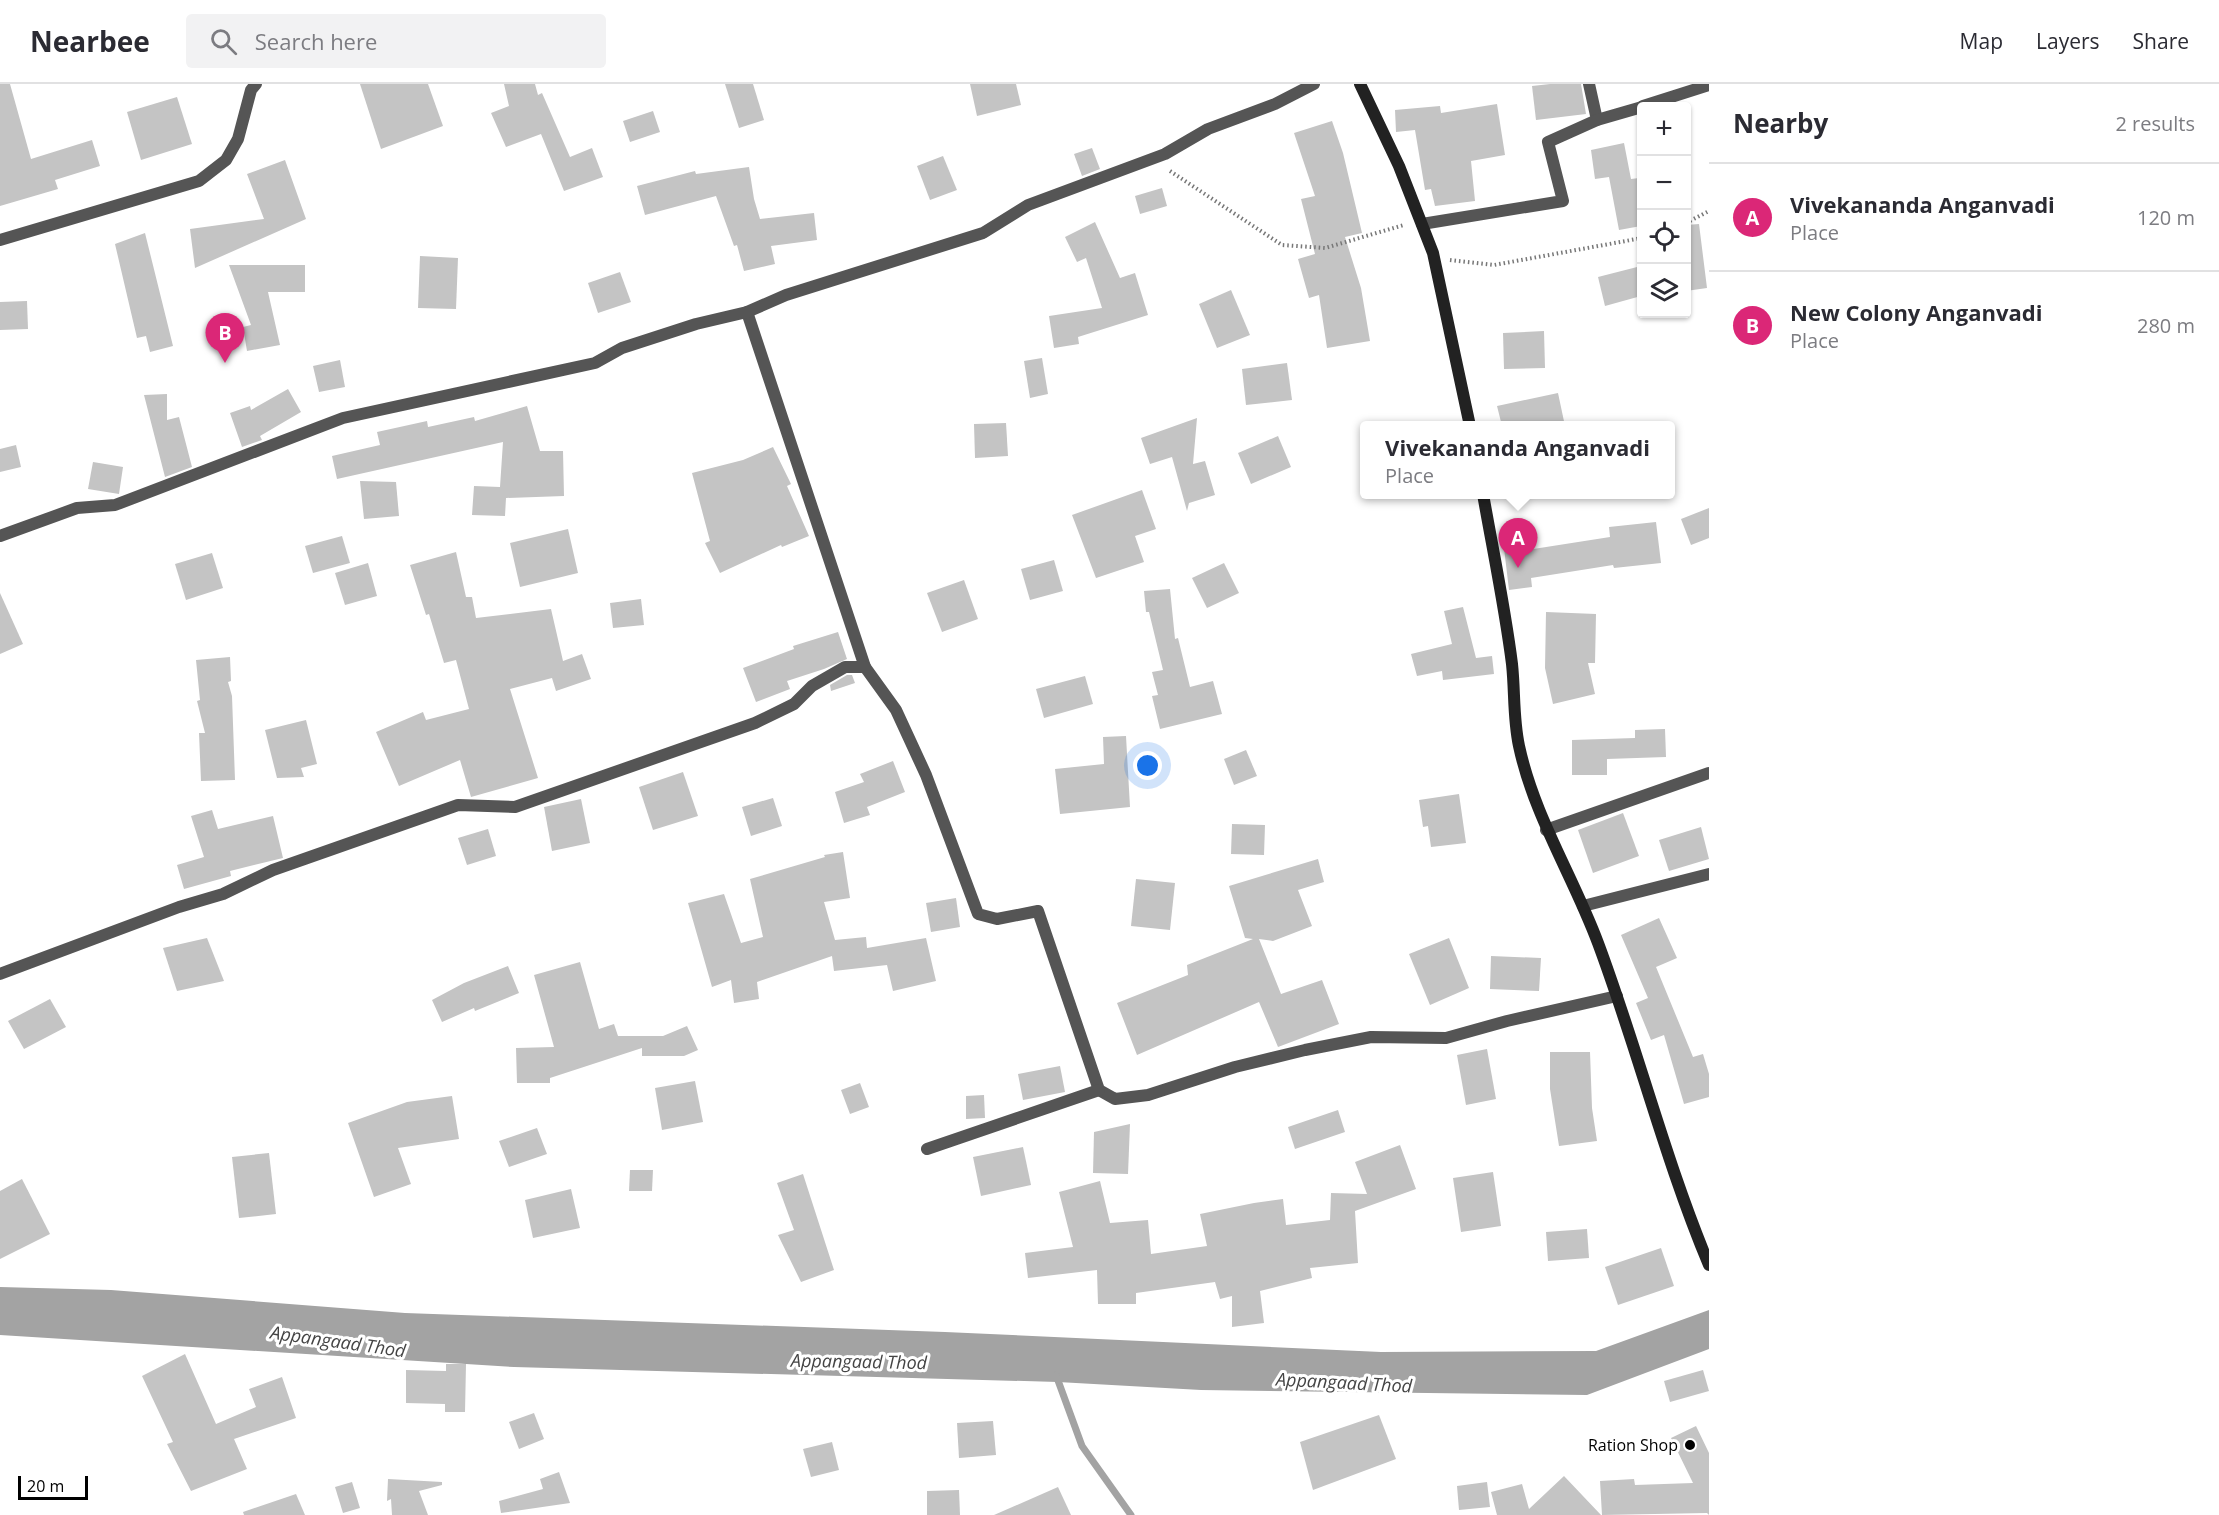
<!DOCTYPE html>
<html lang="en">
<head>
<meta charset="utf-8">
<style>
  :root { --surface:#fff; --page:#f2f2f3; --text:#2b2b33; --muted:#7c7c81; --line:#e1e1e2; --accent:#db2777 }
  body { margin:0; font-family:"Open Sans",sans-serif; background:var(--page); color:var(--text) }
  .controls { position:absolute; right:18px; top:18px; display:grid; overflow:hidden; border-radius:6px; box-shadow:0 2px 4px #0004 }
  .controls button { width:54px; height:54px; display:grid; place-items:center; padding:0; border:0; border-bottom:2px solid var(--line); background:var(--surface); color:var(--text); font:30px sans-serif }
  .scale { position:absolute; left:18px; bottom:15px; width:70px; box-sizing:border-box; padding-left:6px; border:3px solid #000; border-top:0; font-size:16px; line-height:21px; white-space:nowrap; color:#000; -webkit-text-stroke:4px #fff; paint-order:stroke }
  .you { position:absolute; left:1148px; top:682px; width:21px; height:21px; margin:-15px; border:4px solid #fff; border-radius:50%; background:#1a73e8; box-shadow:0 0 0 9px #1a73e833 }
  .badge { display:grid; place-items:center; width:39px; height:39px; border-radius:50%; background:var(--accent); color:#fff; font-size:20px; font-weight:700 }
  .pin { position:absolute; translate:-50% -50px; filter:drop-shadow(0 2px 3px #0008) }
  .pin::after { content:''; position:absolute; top:32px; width:21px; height:18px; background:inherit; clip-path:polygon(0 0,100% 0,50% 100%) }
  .popup { position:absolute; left:1360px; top:337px; width:315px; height:78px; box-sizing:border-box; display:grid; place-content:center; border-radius:6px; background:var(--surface); filter:drop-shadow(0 2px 4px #0005); font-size:20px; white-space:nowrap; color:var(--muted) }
  .popup b { font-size:22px; color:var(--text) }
  .popup::after { content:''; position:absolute; left:50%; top:100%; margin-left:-12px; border:12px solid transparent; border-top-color:var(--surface) }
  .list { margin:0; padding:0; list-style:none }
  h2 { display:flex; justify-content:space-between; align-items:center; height:78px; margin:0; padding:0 24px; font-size:26px }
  h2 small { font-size:20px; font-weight:400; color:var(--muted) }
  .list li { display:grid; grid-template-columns:39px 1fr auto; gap:18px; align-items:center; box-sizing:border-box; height:108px; padding:0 24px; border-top:2px solid var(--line) }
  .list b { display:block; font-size:22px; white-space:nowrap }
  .list p { margin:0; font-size:20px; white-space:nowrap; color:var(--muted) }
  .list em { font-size:20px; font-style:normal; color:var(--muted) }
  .icon { flex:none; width:33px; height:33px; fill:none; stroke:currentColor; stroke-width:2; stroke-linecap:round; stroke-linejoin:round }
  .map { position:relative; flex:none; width:1709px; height:1431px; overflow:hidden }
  header { display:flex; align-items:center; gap:36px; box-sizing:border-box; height:84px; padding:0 30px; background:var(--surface); border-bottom:2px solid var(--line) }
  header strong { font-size:28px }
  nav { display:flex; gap:33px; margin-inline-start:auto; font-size:21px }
  .search { width:420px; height:54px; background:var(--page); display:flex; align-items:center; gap:15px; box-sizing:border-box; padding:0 21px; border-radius:6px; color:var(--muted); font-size:22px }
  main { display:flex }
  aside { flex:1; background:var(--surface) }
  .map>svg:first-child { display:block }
  .water { fill:#a3a3a3 }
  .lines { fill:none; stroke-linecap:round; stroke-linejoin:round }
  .stream { stroke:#a3a3a3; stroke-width:7 }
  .building { fill:#c4c4c4 }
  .path { stroke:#777; stroke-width:4; stroke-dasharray:1.5 3; stroke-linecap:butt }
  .minor { stroke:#555; stroke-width:12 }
  .secondary { stroke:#222; stroke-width:12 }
  .poi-dot { fill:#000; stroke:#fff; stroke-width:2 }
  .labels { text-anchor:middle; stroke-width:6; stroke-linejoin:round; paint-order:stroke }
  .poi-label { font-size:16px; fill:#000; stroke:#fff; text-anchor:end }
  .water-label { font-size:18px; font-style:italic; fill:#444; stroke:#fff }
</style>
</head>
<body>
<header>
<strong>Nearbee</strong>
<div class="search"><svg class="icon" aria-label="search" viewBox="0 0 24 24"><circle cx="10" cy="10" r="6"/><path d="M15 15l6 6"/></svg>Search here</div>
<nav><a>Map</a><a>Layers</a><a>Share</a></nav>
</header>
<main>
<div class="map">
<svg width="1709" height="1431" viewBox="0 0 1709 1431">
  <rect width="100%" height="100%" fill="#fff"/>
  <!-- water -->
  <path class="water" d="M0 1203 111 1206 405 1229 945 1248 1381 1268 1596 1267 1709 1226V1265L1587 1311 1201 1306 1058 1298 514 1283 0 1251Z"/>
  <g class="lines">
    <!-- stream -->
    <path class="stream" d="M1056 1291 1082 1362 1131 1431"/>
  </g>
  <!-- building -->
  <g class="building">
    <path d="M0 0H10L31 75 92 56 100 82 55 96 58 105 0 122Z"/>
    <path d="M360 0H428L443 42 381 65Z"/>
    <path d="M504 0H535L538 11 542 9 570 73 592 64 603 93 564 107 541 50 506 63 491 29 509 22Z"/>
    <path d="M725 0H753L764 36 739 44Z"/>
    <path d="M970 0H1016L1021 21 977 32Z"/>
    <path d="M1550 0H1581L1586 30 1536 36 1532 2Z"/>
    <path d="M177 13 192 60 141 76 127 28Z"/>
    <path d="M1497 20 1505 71 1471 77 1475 117 1435 122 1431 105 1425 106 1415 46 1396 48 1395 26 1440 22 1441 29Z"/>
    <path d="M653 27 660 48 630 58 623 37Z"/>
    <path d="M1332 37 1343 69 1362 149 1345 153 1361 204 1370 257 1327 264 1319 211 1309 214 1298 175 1315 170 1301 115 1315 112 1294 49Z"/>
    <path d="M1624 59 1631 95 1639 94 1641 142 1619 146 1609 93 1595 95 1591 66Z"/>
    <path d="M1092 64 1100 85 1082 92 1074 70Z"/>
    <path d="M943 72 957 106 930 116 917 82Z"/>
    <path d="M285 76 306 135 195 184 190 145 264 135 247 90Z"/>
    <path d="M749 83 754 115 760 135 814 129 817 156 771 162 775 180 744 187 737 161 734 162 716 112 645 131 637 102 695 87 696 90Z"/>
    <path d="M1162 104 1167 122 1140 130 1135 112Z"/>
    <path d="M1095 138 1120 194 1135 189 1148 231 1078 253 1079 260 1054 264 1049 232 1102 224 1086 174 1077 178 1065 153Z"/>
    <path d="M1699 140 1707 204 1686 207V141Z"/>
    <path d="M145 149 173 262 150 268 146 252 137 254 115 160Z"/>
    <path d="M420 172 458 174 456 225 418 224Z"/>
    <path d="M229 181H305V208H268L280 261 247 267 243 243 251 241Z"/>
    <path d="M1641 182V212L1605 222 1598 193Z"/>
    <path d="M620 188 631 218 598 229 588 199Z"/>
    <path d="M1231 206 1250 251 1217 264 1199 220Z"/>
    <path d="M27 217 28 245 0 246V218Z"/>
    <path d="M1544 247 1545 284 1504 285 1503 249Z"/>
    <path d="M1042 274 1048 310 1030 314 1024 277Z"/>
    <path d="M340 276 345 303 319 308 313 282Z"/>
    <path d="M1287 279 1292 316 1246 321 1242 285Z"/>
    <path d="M288 305 301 328 260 352 262 356 242 363 230 329 250 322 251 326Z"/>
    <path d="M1558 309 1565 342H1502L1497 322Z"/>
    <path d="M167 310V336L179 333 192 383 165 393 144 311Z"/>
    <path d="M527 322 540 367H563L564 412 506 414 505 432 472 431 474 402 500 403 503 358 337 395 332 372 380 361 377 348 427 337 428 343 474 333 475 337Z"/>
    <path d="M1197 334 1193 380 1205 377 1215 411 1189 419 1187 427 1172 373 1150 380 1141 354Z"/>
    <path d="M1006 339 1008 372 975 374 974 340Z"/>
    <path d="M1278 352 1291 383 1251 400 1238 369Z"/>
    <path d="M16 361 21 383 0 388V365Z"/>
    <path d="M773 363 791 400 787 402 809 452 782 463 781 461 720 489 705 459 710 457 692 389 743 376Z"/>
    <path d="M93 378 123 383 119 410 88 405Z"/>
    <path d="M360 397 396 398 399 432 364 435Z"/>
    <path d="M1142 406 1156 445 1135 452 1144 478 1096 494 1072 431Z"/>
    <path d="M1709 424V454L1691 461 1681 435Z"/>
    <path d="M1656 438 1661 479 1614 484 1613 481 1531 494 1532 503 1509 506 1504 464 1527 461V466L1610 453 1609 443Z"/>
    <path d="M568 445 578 489 520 503 510 459Z"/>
    <path d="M342 452 350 479 313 489 305 462Z"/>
    <path d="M456 468 466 513H472L476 534 551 525 563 577 582 570 591 595 556 607 552 594 510 605 538 694 471 713 460 676 399 702 376 648 423 628 426 636 469 625 456 576 444 579 429 530 426 531 410 481Z"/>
    <path d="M212 469 223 504 186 516 175 480Z"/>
    <path d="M1054 476 1063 507 1030 516 1021 485Z"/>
    <path d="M368 479 377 512 345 521 335 489Z"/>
    <path d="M1224 479 1239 509 1207 524 1192 494Z"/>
    <path d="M964 496 978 535 942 548 927 509Z"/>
    <path d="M1170 505 1175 555 1178 554 1190 603 1213 597 1222 630 1160 645 1152 612 1158 611 1152 588 1163 586 1149 528H1146L1144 507Z"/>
    <path d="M0 509 23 560 0 570Z"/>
    <path d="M641 515 644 541 613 544 610 519Z"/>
    <path d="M1463 523 1476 574 1492 572 1494 590 1443 596 1442 587 1417 592 1411 570 1452 560 1444 527Z"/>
    <path d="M1546 528 1596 530 1595 579H1588L1595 610 1553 620 1545 584Z"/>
    <path d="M838 548 847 575 824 585 787 597 790 605 756 618 743 584 794 565 793 562Z"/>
    <path d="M230 573 231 597 228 598 232 612 235 696 201 697 199 649H205L197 617 200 616 196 576Z"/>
    <path d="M847 591H852L855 599 831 607 830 601Z"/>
    <path d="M1085 592 1093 620 1044 634 1036 605Z"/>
    <path d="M306 636 317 680 301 684 304 693 277 694 265 646Z"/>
    <path d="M1665 645 1666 673 1607 675V691H1572V656L1635 654V646Z"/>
    <path d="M1126 652 1130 723 1060 730 1055 685 1104 680 1103 653Z"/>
    <path d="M1246 666 1257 692 1234 701 1224 675Z"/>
    <path d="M893 677 905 708 867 723 870 731 844 739 835 708 864 698 860 690Z"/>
    <path d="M683 688 698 732 653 746 639 703Z"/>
    <path d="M1459 710 1466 759 1431 763 1428 742 1423 743 1419 716Z"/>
    <path d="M773 714 782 742 751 752 742 723Z"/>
    <path d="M581 715 590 759 552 767 544 723Z"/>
    <path d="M212 726 218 745 273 732 283 774 230 787 231 792 184 805 177 781 204 773 191 732Z"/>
    <path d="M1623 729 1639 772 1593 789 1578 746Z"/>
    <path d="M1232 740 1265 741 1264 771 1231 770Z"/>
    <path d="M1701 743 1709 775 1669 787 1659 756Z"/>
    <path d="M488 745 496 772 467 781 458 754Z"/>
    <path d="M843 768 850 814 824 818 835 856 866 853 867 864 926 854 936 897 893 907 887 881 834 887 832 872 757 898 759 915 734 919 731 896 712 903 688 819 724 810 741 859 763 853 750 795 825 773 824 771Z"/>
    <path d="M1318 775 1324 798 1298 806 1312 842 1273 857 1259 855 1281 910 1322 896 1339 940 1278 963 1259 918 1137 971 1117 919 1188 891 1187 881 1253 855 1245 854 1229 802Z"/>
    <path d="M1136 795 1175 799 1170 846 1131 842Z"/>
    <path d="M956 814 960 843 931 848 926 819Z"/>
    <path d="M1659 834 1677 874 1656 883 1693 973 1703 970 1709 990V1013L1684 1020 1664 951 1651 956 1636 919 1648 914 1621 851Z"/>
    <path d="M207 854 224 897 177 907 163 864Z"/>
    <path d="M1449 854 1469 904 1430 921 1409 870Z"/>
    <path d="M1491 872 1541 874 1539 907 1490 905Z"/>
    <path d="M580 878 599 945 614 940 618 952H663L687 942 698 966 684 972H642V964L550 994V999H517L516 964 554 963 534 891Z"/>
    <path d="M508 882 519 909 475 927 474 924 442 938 432 916 464 899Z"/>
    <path d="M50 915 66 943 24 965 8 937Z"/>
    <path d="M1487 965 1496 1015 1466 1021 1457 971Z"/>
    <path d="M1550 968H1590L1592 1024 1597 1057 1559 1062 1550 1005Z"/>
    <path d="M1060 982 1065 1008 1023 1016 1018 990Z"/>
    <path d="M695 997 703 1038 662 1046 655 1004Z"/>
    <path d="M860 999 869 1023 850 1030 841 1006Z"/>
    <path d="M984 1011 985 1034 966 1035V1012Z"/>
    <path d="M452 1012 459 1055 398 1064 411 1100 374 1113 348 1039 407 1018Z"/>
    <path d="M1338 1026 1345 1048 1295 1065 1288 1043Z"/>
    <path d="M1130 1040 1128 1090 1093 1089 1094 1048Z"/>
    <path d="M537 1044 547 1070 509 1083 499 1057Z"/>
    <path d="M1400 1061 1416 1105 1355 1127 1358 1179 1310 1184 1312 1194 1260 1207 1264 1239 1232 1243V1212L1220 1215 1215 1198 1136 1209V1220H1098L1097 1186 1028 1194 1025 1169 1073 1163 1059 1108 1100 1097 1110 1139 1148 1136 1151 1170 1207 1162 1200 1130 1254 1119 1283 1115 1286 1141 1330 1136 1331 1109 1367 1110 1355 1078Z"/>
    <path d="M1023 1063 1031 1101 981 1112 973 1073Z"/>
    <path d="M269 1069 276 1130 239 1134 232 1073Z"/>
    <path d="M630 1086H653L652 1107H629Z"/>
    <path d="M1493 1088 1501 1142 1461 1148 1453 1094Z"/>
    <path d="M803 1090 834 1186 801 1198 778 1151 794 1146 777 1099Z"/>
    <path d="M22 1095 50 1150 0 1175V1107Z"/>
    <path d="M571 1105 580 1144 533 1154 525 1116Z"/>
    <path d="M1587 1145 1589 1174 1548 1177 1546 1148Z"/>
    <path d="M1661 1164 1674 1202 1618 1221 1605 1183Z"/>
    <path d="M185 1270 216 1340 256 1323 249 1305 282 1293 296 1334 234 1355 247 1385 191 1407 167 1360 173 1358 142 1292Z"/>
    <path d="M446 1280H466L465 1328H445V1320L406 1319V1286L446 1287Z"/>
    <path d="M1703 1286 1709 1307 1670 1318 1664 1297Z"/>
    <path d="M534 1329 544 1355 519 1365 509 1338Z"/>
    <path d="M1379 1331 1396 1375 1313 1406 1300 1358Z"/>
    <path d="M993 1337 996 1371 959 1374 957 1339Z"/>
    <path d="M1696 1342 1709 1369V1431L1707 1429 1602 1431 1600 1397 1634 1395 1635 1401 1693 1399 1671 1354Z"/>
    <path d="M832 1358 839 1386 811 1393 803 1365Z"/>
    <path d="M559 1388 570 1419 501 1429 499 1417 543 1405 540 1395Z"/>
    <path d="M1564 1392 1601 1431H1497L1491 1408 1522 1400 1529 1425Z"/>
    <path d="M388 1395 442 1398V1401L419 1407 428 1431H392L391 1415 387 1417Z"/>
    <path d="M352 1398 360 1424 343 1429 335 1403Z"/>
    <path d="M1487 1398 1490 1423 1459 1426 1457 1402Z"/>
    <path d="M1058 1403 1071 1431H994Z"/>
    <path d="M959 1406 960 1431H927V1407Z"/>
    <path d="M296 1410 305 1431H244L243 1428Z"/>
  </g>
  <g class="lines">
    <!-- path -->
    <g class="path">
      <path d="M1170 87 1282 161 1325 164 1404 141"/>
      <path d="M1686 139 1709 127"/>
      <path d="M1450 176 1494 181 1642 154"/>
    </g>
    <!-- minor -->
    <g class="minor">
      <path d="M1589 0 1597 36"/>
      <path d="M1643 22 1709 1"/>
      <path d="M1422 140 1563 117 1548 58 1597 36 1642 23"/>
      <path d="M0 156 199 97 226 76 238 55 251 6 256 0"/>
      <path d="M747 228 865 583"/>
      <path d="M0 452 77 424 115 421 343 334 595 279 622 264 696 240 747 228 786 211 983 149 1028 121 1165 70 1208 45 1275 20 1314 0"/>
      <path d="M1546 746 1709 689"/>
      <path d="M1583 822 1709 790"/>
      <path d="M0 890 179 823 223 810 273 786 458 721 515 723 755 639 794 620 812 602 845 583H865L896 626 926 691 978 830 997 835 1038 827 1099 1006 1115 1015 1148 1011 1235 983 1305 966 1371 953 1446 954 1507 937 1617 912"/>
      <path d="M927 1065 1099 1006"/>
    </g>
    <!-- secondary -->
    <g class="secondary">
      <path d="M1360 0 1399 82 1433 169 1470 342"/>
      <path d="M1483 410C1493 467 1505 524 1512 580 1515 608 1513 634 1519 662 1534 732 1573 792 1598 859 1638 966 1665 1076 1709 1181"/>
    </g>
  </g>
  <!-- markers -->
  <circle class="poi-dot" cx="1690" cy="1361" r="6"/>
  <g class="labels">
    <!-- poi labels -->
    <g class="poi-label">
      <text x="1678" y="1367">Ration Shop</text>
    </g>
    <!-- water labels -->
    <g class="water-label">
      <text transform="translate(338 1258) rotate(8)" y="6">Appangaad Thod</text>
      <text transform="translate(859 1278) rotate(1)" y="6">Appangaad Thod</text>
      <text transform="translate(1344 1299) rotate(3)" y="6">Appangaad Thod</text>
    </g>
  </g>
</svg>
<div class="controls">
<button>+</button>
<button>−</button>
<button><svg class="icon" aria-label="locate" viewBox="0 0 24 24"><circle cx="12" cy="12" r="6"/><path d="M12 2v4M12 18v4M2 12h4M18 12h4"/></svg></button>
<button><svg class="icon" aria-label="layers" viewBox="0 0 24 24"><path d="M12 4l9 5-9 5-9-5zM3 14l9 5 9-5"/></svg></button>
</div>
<div class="scale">20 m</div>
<div class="you"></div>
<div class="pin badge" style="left:1518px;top:484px">A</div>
<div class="popup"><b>Vivekananda Anganvadi</b>Place</div>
<div class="pin badge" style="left:225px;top:279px">B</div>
</div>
<aside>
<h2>Nearby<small>2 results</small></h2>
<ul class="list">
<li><span class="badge">A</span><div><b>Vivekananda Anganvadi</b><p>Place</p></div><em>120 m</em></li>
<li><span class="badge">B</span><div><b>New Colony Anganvadi</b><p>Place</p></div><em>280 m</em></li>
</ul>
</aside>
</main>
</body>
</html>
